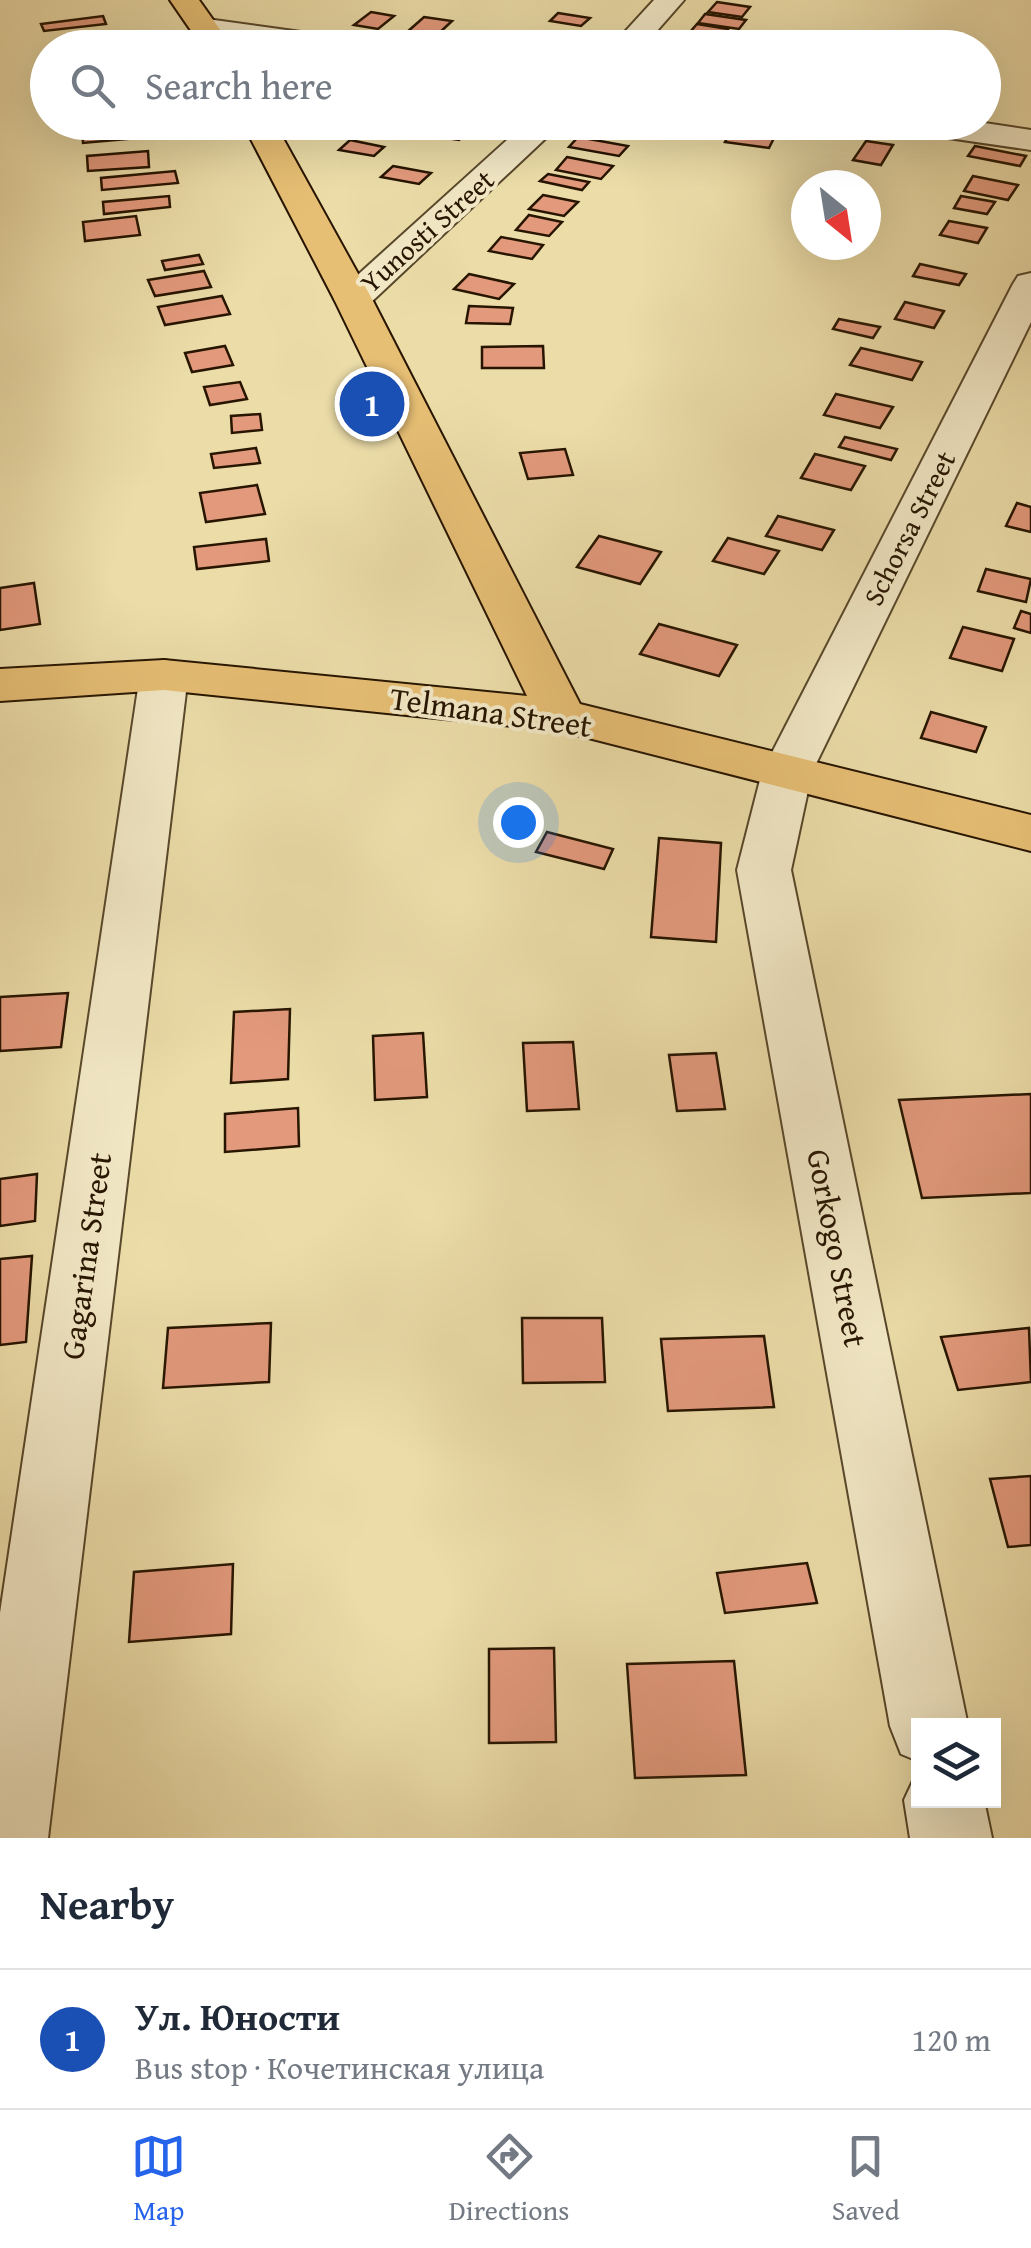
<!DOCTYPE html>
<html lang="en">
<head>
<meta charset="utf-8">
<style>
  :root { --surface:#fff; --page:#f2f2f3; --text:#1f2937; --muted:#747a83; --line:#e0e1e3; --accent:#2563eb }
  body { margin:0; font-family:"Gentium Book Plus",serif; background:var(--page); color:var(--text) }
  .controls { position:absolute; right:30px; bottom:30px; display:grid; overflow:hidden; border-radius:0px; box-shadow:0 10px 40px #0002 }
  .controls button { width:90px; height:90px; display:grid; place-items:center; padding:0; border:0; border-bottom:2px solid var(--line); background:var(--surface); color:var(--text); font:50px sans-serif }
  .compass { position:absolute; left:791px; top:170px; width:90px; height:90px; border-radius:50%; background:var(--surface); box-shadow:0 10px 40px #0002; rotate:150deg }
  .you { position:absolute; left:518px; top:822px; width:35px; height:35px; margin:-25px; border:8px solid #fff; border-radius:50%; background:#1a73e8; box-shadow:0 0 0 15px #1a73e833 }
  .badge { display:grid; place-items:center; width:65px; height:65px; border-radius:50%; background:var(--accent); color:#fff; font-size:32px; font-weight:700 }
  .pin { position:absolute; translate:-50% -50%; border:5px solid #fff; box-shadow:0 2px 10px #0006 }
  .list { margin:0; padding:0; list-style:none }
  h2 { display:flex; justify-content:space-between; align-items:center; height:130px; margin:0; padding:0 40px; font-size:42px }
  h2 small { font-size:32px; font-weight:400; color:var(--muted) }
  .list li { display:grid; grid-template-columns:65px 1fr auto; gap:30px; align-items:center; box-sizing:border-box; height:140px; padding:0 40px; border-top:2px solid var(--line) }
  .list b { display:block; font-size:38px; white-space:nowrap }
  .list p { margin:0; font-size:32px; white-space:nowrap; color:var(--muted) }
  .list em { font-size:32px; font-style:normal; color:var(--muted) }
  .icon { flex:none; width:55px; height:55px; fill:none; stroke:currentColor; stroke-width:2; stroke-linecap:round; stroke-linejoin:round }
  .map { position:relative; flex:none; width:1031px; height:1838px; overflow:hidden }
  .search { position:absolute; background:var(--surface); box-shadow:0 10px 40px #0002; left:30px; right:30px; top:30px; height:110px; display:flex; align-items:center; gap:25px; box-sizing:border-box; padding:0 35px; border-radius:55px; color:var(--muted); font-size:38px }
  .sheet { height:270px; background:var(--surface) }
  nav { display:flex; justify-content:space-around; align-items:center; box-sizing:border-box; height:140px; border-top:2px solid var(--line); background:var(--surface); font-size:28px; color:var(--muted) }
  nav a { display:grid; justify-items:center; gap:5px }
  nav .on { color:var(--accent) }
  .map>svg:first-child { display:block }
  .building { fill:#e2997c; stroke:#271500; stroke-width:2.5 }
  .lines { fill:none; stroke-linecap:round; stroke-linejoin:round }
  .minor-casing { stroke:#58472a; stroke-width:4 }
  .major-casing { stroke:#271500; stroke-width:4 }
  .minor { fill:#f2e8c6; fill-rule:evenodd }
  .major { fill:#e6be74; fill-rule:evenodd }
  .labels { text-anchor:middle; stroke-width:8; stroke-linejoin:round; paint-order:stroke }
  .far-street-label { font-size:28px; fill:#271500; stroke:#f2e8c6 }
  .street-label { font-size:32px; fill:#271500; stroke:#f2e8c6 }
</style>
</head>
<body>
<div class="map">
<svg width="1031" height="1838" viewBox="0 0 1031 1838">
  <rect width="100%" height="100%" fill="#ebdca8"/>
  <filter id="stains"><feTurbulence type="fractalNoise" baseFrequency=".002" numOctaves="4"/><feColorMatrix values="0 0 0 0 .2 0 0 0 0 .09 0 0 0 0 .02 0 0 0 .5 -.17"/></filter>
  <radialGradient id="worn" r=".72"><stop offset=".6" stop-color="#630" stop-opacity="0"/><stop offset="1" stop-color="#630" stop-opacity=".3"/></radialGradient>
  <!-- building -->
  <g class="building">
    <path d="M717 2 750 7 742 17 708 12Z"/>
    <path d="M371 12 394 16 378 29 354 25Z"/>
    <path d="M558 13 590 18 581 26 550 21Z"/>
    <path d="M705 14 746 20 739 29 698 23Z"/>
    <path d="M103 16 106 24 44 31 41 24Z"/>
    <path d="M424 17 452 21 435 37 406 33Z"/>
    <path d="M697 24 728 29 714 45 683 40Z"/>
    <path d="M115 35 118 43 70 48 68 40Z"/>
    <path d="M146 122 148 137 83 143 82 126Z"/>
    <path d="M436 124 469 130 459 140 426 135Z"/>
    <path d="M733 128 776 134 769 148 725 142Z"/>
    <path d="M578 137 628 146 619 156 569 147Z"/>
    <path d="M350 140 384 147 374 156 339 150Z"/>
    <path d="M866 141 893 145 881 165 853 160Z"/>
    <path d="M975 146 1026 156 1020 166 968 156Z"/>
    <path d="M148 151 149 167 88 171 87 156Z"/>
    <path d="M567 157 613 166 601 179 556 170Z"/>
    <path d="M393 166 431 173 419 184 381 177Z"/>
    <path d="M175 171 178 183 102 190 101 178Z"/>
    <path d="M548 174 589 182 582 190 540 181Z"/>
    <path d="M973 176 1018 185 1008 200 964 191Z"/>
    <path d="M543 195 578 202 564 216 529 209Z"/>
    <path d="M169 196 170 207 104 214 103 202Z"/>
    <path d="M961 196 995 202 987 214 954 208Z"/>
    <path d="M529 215 562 222 549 236 516 230Z"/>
    <path d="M136 216 140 235 85 241 83 222Z"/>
    <path d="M949 221 987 228 978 243 940 235Z"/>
    <path d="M501 237 543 245 532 259 489 251Z"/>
    <path d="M199 255 203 264 165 270 162 261Z"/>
    <path d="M920 264 966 274 959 285 913 276Z"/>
    <path d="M204 271 211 287 155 296 148 280Z"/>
    <path d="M469 274 514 284 499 299 454 289Z"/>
    <path d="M222 296 230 314 165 325 158 307Z"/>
    <path d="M905 302 944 311 934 328 895 319Z"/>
    <path d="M469 306 513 308 510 324 466 323Z"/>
    <path d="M839 319 880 327 873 338 833 329Z"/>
    <path d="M225 346 233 365 192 372 185 353Z"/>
    <path d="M543 346 544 368H482V347Z"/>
    <path d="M861 348 922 362 912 380 850 365Z"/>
    <path d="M240 382 247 399 210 405 204 387Z"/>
    <path d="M836 394 893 407 880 428 824 415Z"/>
    <path d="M260 414 262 430 232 433 231 416Z"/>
    <path d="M845 437 897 449 891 460 839 447Z"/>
    <path d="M256 448 260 463 214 468 211 454Z"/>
    <path d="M565 449 573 475 528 479 520 453Z"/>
    <path d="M815 454 865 466 851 490 801 478Z"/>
    <path d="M257 485 265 514 206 522 200 493Z"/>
    <path d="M1017 503 1031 507V532L1006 526Z"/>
    <path d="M778 516 834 530 822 550 766 536Z"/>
    <path d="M599 536 661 552 640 584 577 567Z"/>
    <path d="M728 538 779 551 764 574 713 561Z"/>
    <path d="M266 539 269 561 197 569 194 547Z"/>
    <path d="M986 569 1031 579 1026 602 978 591Z"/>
    <path d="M34 583 40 624 0 630V588Z"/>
    <path d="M1021 611 1031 614V633L1014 628Z"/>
    <path d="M659 624 737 645 719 676 640 654Z"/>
    <path d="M963 627 1014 639 1002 671 950 658Z"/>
    <path d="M931 712 986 727 976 752 921 738Z"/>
    <path d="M547 832 613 849 604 869 536 852Z"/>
    <path d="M659 838 721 843 716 942 651 937Z"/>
    <path d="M68 993 61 1047 0 1051V997Z"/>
    <path d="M290 1009 288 1079 231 1083 234 1012Z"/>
    <path d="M423 1033 427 1097 375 1100 373 1036Z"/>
    <path d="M573 1042 579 1109 527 1111 523 1043Z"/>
    <path d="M716 1053 725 1109 677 1111 669 1055Z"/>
    <path d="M1031 1094V1193L922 1198 899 1100Z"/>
    <path d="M298 1108 299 1146 225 1152V1114Z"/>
    <path d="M37 1174 35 1221 0 1226V1179Z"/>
    <path d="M32 1256 26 1342 0 1345V1259Z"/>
    <path d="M522 1318H602L605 1382 523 1383Z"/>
    <path d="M271 1323 269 1382 163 1388 168 1328Z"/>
    <path d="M1029 1328 1031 1382 958 1390 941 1337Z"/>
    <path d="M764 1336 774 1407 668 1411 661 1339Z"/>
    <path d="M1031 1476V1545L1008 1547 990 1479Z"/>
    <path d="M807 1563 817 1603 725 1613 717 1573Z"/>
    <path d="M233 1564 231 1634 129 1642 134 1572Z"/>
    <path d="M554 1648 556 1742 489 1743V1649Z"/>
    <path d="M734 1661 746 1775 635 1778 627 1664Z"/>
  </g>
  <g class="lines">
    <defs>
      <g id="minor">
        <path d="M654 0H684L642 48H610Z"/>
        <path d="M207 19 352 39 363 42 367 48H283L197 34 192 28 197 22Z"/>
        <path d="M527 122H563L366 307 353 310 340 307 334 299 340 291Z"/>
        <path d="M891 122H978L1031 130V150L907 132 896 129Z"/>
        <path d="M1031 273V322L812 772 791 870 968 1726H918V1761L901 1754 890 1726 737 870 762 772 1013 284 1018 276Z"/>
        <path d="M164 660 181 664 188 675 48 1838H0V1613L140 675 147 664Z"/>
        <path d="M918 1770V1800H984L992 1838H910L904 1800Z"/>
      </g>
      <g id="major">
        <path d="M170 0H199L233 48H203Z"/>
        <path d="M242 122H274L372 299 580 704 1031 815V851L561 731 164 690 0 701V669L164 660 527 696 334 299Z"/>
      </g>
    </defs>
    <!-- minor casing -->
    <use href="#minor" class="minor-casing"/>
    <!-- major casing -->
    <use href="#major" class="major-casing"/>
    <!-- minor -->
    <use href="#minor" class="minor"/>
    <!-- major -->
    <use href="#major" class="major"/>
  </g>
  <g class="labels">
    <!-- far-street labels -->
    <g class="far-street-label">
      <text transform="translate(427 231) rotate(-42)" y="10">Yunosti Street</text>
      <text transform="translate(909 528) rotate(-63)" y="10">Schorsa Street</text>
    </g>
    <!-- street labels -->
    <g class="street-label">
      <text transform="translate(491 712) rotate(8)" y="11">Telmana Street</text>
      <text transform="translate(837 1248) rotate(79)" y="11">Gorkogo Street</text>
      <text transform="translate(86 1256) rotate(-82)" y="11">Gagarina Street</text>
    </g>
  </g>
  <rect width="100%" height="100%" filter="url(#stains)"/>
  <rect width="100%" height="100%" fill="url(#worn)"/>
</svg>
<div class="controls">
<button><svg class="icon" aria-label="layers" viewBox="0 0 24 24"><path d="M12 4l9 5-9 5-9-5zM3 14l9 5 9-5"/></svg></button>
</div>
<svg class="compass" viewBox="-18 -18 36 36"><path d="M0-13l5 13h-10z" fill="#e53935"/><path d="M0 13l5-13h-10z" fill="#747a83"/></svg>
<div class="you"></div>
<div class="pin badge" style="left:372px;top:404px;background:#1a4fb4">1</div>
<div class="search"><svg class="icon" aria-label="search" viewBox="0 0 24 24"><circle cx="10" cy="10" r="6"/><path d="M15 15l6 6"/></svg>Search here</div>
</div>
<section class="sheet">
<h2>Nearby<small></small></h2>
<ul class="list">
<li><span class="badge" style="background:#1a4fb4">1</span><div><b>Ул. Юности</b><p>Bus stop · Кочетинская улица</p></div><em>120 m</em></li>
</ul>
</section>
<nav>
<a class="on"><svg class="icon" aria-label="map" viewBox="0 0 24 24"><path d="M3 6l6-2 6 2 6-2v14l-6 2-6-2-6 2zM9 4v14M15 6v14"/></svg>Map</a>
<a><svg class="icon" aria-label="directions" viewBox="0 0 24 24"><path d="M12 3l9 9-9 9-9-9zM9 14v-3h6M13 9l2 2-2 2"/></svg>Directions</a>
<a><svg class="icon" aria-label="saved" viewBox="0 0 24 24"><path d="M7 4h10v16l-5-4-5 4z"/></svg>Saved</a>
</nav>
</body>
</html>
